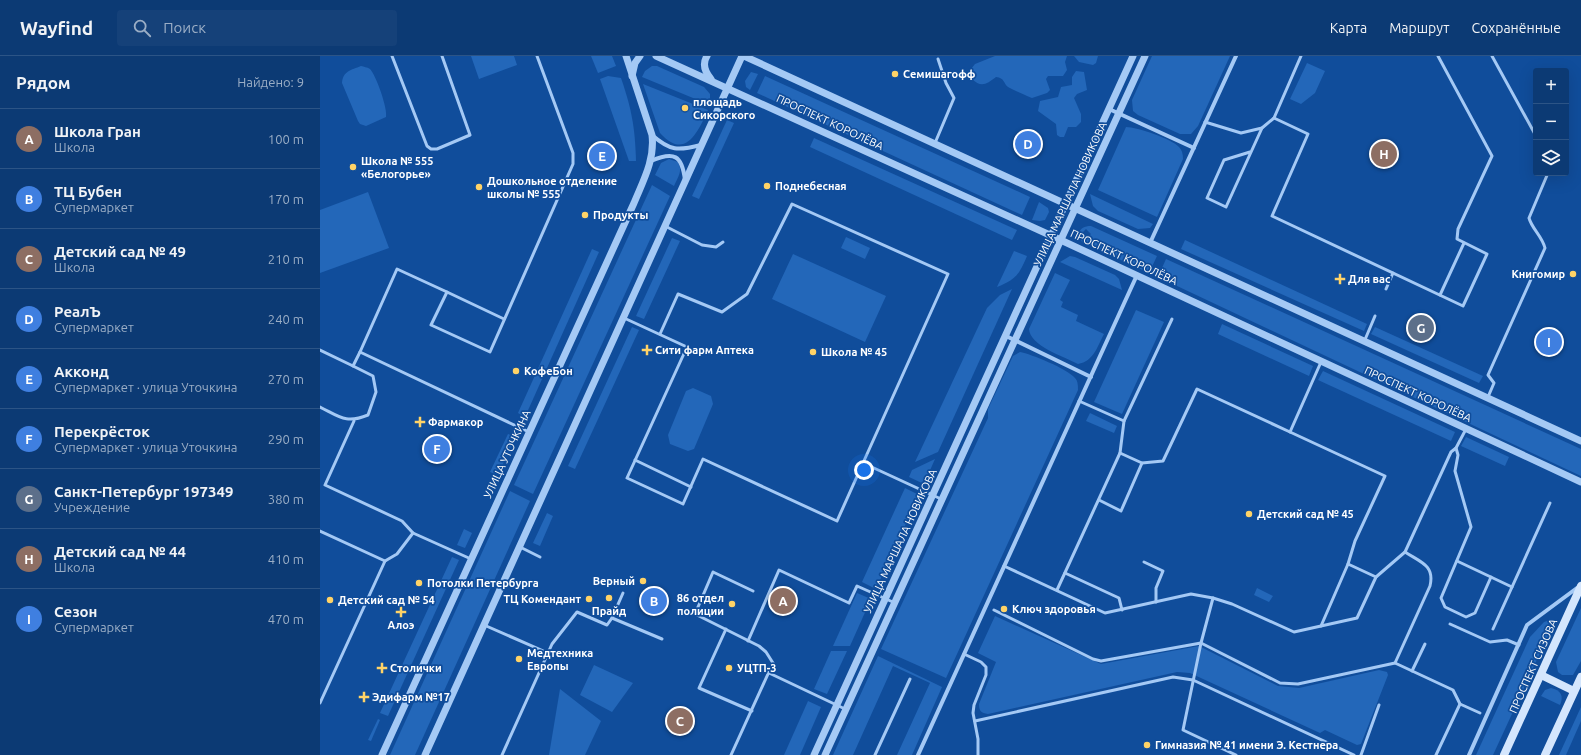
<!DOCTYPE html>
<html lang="ru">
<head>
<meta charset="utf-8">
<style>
  :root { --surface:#0c3a74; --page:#154179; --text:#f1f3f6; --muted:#9aadc5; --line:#2c5486; --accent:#ffd367 }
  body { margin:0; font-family:Ubuntu,sans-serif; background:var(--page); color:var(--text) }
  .controls { position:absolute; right:12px; top:12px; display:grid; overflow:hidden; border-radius:4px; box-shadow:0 4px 16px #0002 }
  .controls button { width:36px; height:36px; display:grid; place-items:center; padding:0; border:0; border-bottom:1px solid var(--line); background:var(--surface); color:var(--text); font:20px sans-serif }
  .you { position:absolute; left:544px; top:414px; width:14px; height:14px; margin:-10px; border:3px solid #fff; border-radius:50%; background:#1a73e8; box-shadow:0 0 0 6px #1a73e833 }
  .badge { display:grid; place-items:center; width:26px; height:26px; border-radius:50%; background:var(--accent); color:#fff; font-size:13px; font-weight:700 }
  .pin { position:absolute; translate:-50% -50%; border:2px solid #fff; box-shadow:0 1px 4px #0006 }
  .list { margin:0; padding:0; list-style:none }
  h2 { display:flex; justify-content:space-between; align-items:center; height:52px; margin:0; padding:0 16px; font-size:17px }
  h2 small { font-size:13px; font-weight:400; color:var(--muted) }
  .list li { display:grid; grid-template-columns:26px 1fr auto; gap:12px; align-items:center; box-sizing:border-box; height:60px; padding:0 16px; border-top:1px solid var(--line) }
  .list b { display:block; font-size:15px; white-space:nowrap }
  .list p { margin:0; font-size:13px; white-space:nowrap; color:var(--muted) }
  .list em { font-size:13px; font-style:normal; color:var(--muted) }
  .icon { flex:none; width:22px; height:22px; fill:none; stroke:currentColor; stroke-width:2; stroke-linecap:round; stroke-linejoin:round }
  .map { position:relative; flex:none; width:1261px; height:699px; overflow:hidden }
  header { display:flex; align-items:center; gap:24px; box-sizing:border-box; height:56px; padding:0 20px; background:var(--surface); border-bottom:1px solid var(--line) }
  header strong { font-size:19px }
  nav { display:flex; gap:22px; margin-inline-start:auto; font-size:14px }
  .search { width:280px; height:36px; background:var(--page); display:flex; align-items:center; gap:10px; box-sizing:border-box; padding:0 14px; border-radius:4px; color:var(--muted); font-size:15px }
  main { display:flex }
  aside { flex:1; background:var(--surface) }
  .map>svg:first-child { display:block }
  .green { fill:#2367b9; fill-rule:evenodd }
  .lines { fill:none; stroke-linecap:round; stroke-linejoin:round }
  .service { stroke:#a4c9f5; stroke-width:3 }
  .minor { stroke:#a4c9f5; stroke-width:4 }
  .tertiary { stroke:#a4c9f5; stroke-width:7 }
  .secondary { stroke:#d4e6fd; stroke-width:8 }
  .poi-dot { fill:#ffd367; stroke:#104d9b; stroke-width:1.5 }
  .labels { text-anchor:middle; stroke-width:3.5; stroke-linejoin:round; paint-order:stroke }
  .poi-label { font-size:11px; font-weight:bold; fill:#fff; stroke:#104d9b; text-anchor:start }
  .street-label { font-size:11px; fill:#fff; stroke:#104d9b }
</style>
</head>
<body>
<header>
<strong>Wayfind</strong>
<div class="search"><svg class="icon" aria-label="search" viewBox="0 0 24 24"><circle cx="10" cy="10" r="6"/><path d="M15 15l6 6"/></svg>Поиск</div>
<nav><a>Карта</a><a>Маршрут</a><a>Сохранённые</a></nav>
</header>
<main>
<aside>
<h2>Рядом<small>Найдено: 9</small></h2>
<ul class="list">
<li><span class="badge" style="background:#8d6e63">A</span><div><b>Школа Гран</b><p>Школа</p></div><em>100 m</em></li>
<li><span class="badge" style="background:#3f7fe0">B</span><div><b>ТЦ Бубен</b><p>Супермаркет</p></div><em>170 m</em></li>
<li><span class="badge" style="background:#8d6e63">C</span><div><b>Детский сад № 49</b><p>Школа</p></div><em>210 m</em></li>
<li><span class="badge" style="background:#3f7fe0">D</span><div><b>РеалЪ</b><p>Супермаркет</p></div><em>240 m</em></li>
<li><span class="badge" style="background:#3f7fe0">E</span><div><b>Акконд</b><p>Супермаркет · улица Уточкина</p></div><em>270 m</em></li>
<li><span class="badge" style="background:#3f7fe0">F</span><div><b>Перекрёсток</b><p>Супермаркет · улица Уточкина</p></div><em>290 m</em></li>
<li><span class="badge" style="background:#5c6f8a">G</span><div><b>Санкт-Петербург 197349</b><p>Учреждение</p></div><em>380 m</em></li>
<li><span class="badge" style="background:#8d6e63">H</span><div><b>Детский сад № 44</b><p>Школа</p></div><em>410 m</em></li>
<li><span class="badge" style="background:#3f7fe0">I</span><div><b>Сезон</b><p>Супермаркет</p></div><em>470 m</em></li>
</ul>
</aside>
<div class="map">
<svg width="1261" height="699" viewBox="0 0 1261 699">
  <rect width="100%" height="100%" fill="#104d9b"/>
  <!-- green -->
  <g class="green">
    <path d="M151 0H194L197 9 159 23Z"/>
    <path d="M271 0H292L296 10 278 17Z"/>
    <path d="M675 0H747L745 6 747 14 743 20H728L726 23 730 34 727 37 712 42C707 40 693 34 688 31 683 27 685 22 676 21 667 28 661 32 652 23L651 13 655 8Z"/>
    <path d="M754 0H778L776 7 773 9 759 6Z"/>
    <path d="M832 0H910L878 70 871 78H860L818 59 813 55 812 44Z"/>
    <path d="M987 7 1005 15 995 37 981 48 970 43Z"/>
    <path d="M41 10C44 11 47 11 50 13 56 19 68 53 66 61L46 70 40 68 38 65 22 27C23 15 31 14 41 10Z"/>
    <path d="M332 10H337L384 31 390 38V49L322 21 325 15Z"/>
    <path d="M756 15 764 16 767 34 757 38 754 42 761 58V66L756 71H748L744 81H740L737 79 736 68 718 55 720 45 738 41 741 31 752 29V21Z"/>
    <path d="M431 16 438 18 430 34 426 31 425 25Z"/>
    <path d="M288 20 301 22C312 54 315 72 316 105H309L280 23Z"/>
    <path d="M445 20 710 141 702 159 437 37Z"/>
    <path d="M323 28 388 54C378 76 365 105 340 77Z"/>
    <path d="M407 64 414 67 379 143 372 140Z"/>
    <path d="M806 71C817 71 852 83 859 91 862 94 863 98 863 103L837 161 778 134Z"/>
    <path d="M494 82 697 174 692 184 490 91Z"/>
    <path d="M349 103 358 106C363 115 358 121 354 130L335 119 341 107Z"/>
    <path d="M332 129 350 140 213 438 194 429Z"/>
    <path d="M48 136 69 192 0 217V154Z"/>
    <path d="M770 138 833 168 830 172 818 173 778 155 773 150Z"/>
    <path d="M719 146 728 152 729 156 725 164 720 165 712 164Z"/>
    <path d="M771 170 837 200 829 217 762 186 758 178C761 172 764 170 771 170ZM766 173 771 178 766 183 761 178Z"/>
    <path d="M526 181 550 192 545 203 521 192Z"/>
    <path d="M352 182 360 185 324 263 316 260Z"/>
    <path d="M865 184 1047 268 1044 275 861 193Z"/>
    <path d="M272 193 279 196 205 361 198 357Z"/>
    <path d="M694 195 707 200C699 219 696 223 677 231Z"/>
    <path d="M473 198 566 240 545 286 452 243Z"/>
    <path d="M750 200 755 201 795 219 799 223 802 234 740 206Z"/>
    <path d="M846 203 1261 393V420L838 221Z"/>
    <path d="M735 217 750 224 740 244 743 246 741 251 758 259 756 265 784 278C777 291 774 305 758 308 743 300 710 290 709 273Z"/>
    <path d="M692 233 618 396 595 406 667 252 680 239Z"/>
    <path d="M816 254 844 266 802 358 774 346Z"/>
    <path d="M902 268 993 310 989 320 898 278Z"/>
    <path d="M312 271 319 274 255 413 248 410Z"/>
    <path d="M1055 271 1163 320 1159 327 1051 278Z"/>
    <path d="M700 296C711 298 748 313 755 322 758 325 758 330 758 334L626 622 561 593 668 362V353L693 300Z"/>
    <path d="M1003 315 1135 376 1131 385 998 324Z"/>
    <path d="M373 332 391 340 393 348 374 393 368 395 350 388 348 379 366 335Z"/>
    <path d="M770 357 797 370 794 377 766 365Z"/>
    <path d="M188 378 195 381 178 419 170 416Z"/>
    <path d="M1146 381 1189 401 1185 410 1141 390Z"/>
    <path d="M615 403 604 428 589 421 592 414Z"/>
    <path d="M585 432 599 439 556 533 542 526Z"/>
    <path d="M190 435 210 445 95 699H70Z"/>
    <path d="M227 457 233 460 220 490 213 487Z"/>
    <path d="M144 473 152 477 145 492 137 489Z"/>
    <path d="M132 501 139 504 68 660 60 657Z"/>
    <path d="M937 532 953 540 949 546 934 539Z"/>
    <path d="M537 537 551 543 530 590H513Z"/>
    <path d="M1261 552V605L1253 619H1242L1238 616 1236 606Z"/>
    <path d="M675 560 781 608 879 590 958 630 979 632 1059 614 1067 616 1068 619 1041 688 1037 689 1005 674 1000 677 870 617 857 616 668 658C661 657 659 655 659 648L676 606 658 597Z"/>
    <path d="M1230 564 1233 566V569L1173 699H1156L1210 581 1224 566Z"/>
    <path d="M511 595H527L507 638 494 633Z"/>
    <path d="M558 600 622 631 592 699H577L610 627 573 610 533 699H513Z"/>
    <path d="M274 609 313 627 292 656 260 639Z"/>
    <path d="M1231 632C1241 634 1244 640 1240 649L1221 640 1225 634Z"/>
    <path d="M240 633 281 665 265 699H229Z"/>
    <path d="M488 645 501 651 480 699H464Z"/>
    <path d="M1261 651V665L1246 699H1239Z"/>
    <path d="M58 663 60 664 51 685 48 684Z"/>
  </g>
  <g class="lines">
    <!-- service -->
    <g class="service">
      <path d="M72 0 107 90 111 93H117L150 79 122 0"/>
      <path d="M1172 0 1216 80V93"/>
      <path d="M954 62 988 78 952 160 1143 250 1167 198 1137 183 1138 173 1172 100 1118 0"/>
      <path d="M885 66 921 77 942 72 954 62 981 0"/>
      <path d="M615 87 634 42 626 27 618 3"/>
      <path d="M930 96 904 104 887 142 906 151 942 72"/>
      <path d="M345 170 382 189 396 191 403 186"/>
      <path d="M1066 233 1073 217"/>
      <path d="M127 236 184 263"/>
      <path d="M1120 239 1144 187"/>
      <path d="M304 262 367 291 307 422 363 448 383 403 517 465 543 407 621 443"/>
      <path d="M340 278 358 238 402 256 427 238 472 148 628 218 543 407"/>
      <path d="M1044 286 1055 260"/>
      <path d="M0 294 33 310"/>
      <path d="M40 296 77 213 127 236 111 269 170 296 253 108V97L217 0"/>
      <path d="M1001 306 970 376 1065 420 1035 485 1028 508 1056 521"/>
      <path d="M1168 341 1174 327 1168 319 1225 192C1222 180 1212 173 1209 162L1228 117"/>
      <path d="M0 351C20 361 26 368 48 359L56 336 53 320 33 310 40 296 209 376"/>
      <path d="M34 365 5 429 82 465 93 477 151 503"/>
      <path d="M804 365 852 263"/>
      <path d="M1136 392 1138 399 1135 415 1151 471 1121 542 1125 551 1146 561 1155 557 1171 521"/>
      <path d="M800 397 822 407 843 405 877 333 970 376"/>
      <path d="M315 404 371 431"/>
      <path d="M779 444 801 455 822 407"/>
      <path d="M0 475 65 505"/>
      <path d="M200 491 220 501"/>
      <path d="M1137 505 1192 531"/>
      <path d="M824 506 843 515 836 532V546"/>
      <path d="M684 510 785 557 871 538 893 542 912 548 974 576 1037 562 1056 521 1085 496"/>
      <path d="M745 517 799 542 802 554"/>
      <path d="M737 534 800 397 804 365 759 345"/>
      <path d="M893 542 881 587 863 674 916 699"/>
      <path d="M674 554 773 603 781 605 881 587 960 627 978 628 1075 607 1110 530C1115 509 1100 506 1085 496L1131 396 1136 392 1146 373"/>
      <path d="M292 562 342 583"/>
      <path d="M1130 568 1170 586 1187 584 1199 589"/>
      <path d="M164 569 228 597 182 699"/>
      <path d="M1001 570 1028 508"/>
      <path d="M406 573 379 632 432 655"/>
      <path d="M1173 573 1230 447"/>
      <path d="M428 585 459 514 529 547 537 530 575 547"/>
      <path d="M228 597 232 588 257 556 287 569 292 562 303 537"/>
      <path d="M644 598 661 606 666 611V619L654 649 653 657 658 683V699"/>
      <path d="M1075 607 1133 634 1140 648 1160 657"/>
      <path d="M1092 615 1105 588"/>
      <path d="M449 617 525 653"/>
      <path d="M0 647 65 505 77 498 93 477"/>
      <path d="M655 665 853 621 873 624 1034 699"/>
      <path d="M411 699 453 607 446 596 439 590 375 558 393 516 433 535"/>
      <path d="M555 699 590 623"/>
      <path d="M1041 699 1059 649"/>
      <path d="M1116 699 1140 648"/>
    </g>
    <!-- minor -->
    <g class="minor">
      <path d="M789 53 874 92"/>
      <path d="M332 79C350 95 358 95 381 89"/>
      <path d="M331 105C354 95 362 99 365 124"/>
      <path d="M830 187 916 0"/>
      <path d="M686 280 771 321"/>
      <path d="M598 699 817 219"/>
      <path d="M1149 699 1207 569 1257 532"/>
    </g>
    <!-- tertiary -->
    <g class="tertiary">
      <path d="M336 0 732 180 1261 426"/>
      <path d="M387 0C382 8 385 16 391 23"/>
      <path d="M424 0 1261 385"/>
      <path d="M312 20 315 7 320 0"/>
      <path d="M62 699 314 147C323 125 335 104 332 79L306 0"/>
      <path d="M105 699 422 0"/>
      <path d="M494 699 813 0"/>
      <path d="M505 699 825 0"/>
    </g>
    <!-- secondary -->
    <g class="secondary">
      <path d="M1221 619 1254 635"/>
      <path d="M1184 699 1261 530"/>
      <path d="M1225 699 1261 621"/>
    </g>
  </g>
  <!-- markers -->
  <g class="poi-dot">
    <circle cx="575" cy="18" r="4"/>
    <circle cx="365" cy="52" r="4"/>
    <circle cx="33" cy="111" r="4"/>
    <circle cx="447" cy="130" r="4"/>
    <circle cx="159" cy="131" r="4"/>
    <circle cx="265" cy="159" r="4"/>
    <circle cx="1253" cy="218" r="4"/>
    <path d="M1018 217h4v4h4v4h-4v4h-4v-4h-4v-4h4z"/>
    <path d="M325 288h4v4h4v4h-4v4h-4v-4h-4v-4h4z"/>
    <circle cx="493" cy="296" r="4"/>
    <circle cx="196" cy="315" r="4"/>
    <path d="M98 360h4v4h4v4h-4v4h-4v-4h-4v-4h4z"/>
    <circle cx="929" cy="458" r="4"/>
    <circle cx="323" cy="525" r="4"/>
    <circle cx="99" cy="527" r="4"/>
    <circle cx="289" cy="542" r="4"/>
    <circle cx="269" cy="543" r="4"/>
    <circle cx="10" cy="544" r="4"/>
    <circle cx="412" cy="548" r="4"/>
    <circle cx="684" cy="553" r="4"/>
    <path d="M79 550h4v4h4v4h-4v4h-4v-4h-4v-4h4z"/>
    <circle cx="199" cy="603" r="4"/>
    <path d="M60 606h4v4h4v4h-4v4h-4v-4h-4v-4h4z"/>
    <circle cx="409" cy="612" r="4"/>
    <path d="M42 635h4v4h4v4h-4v4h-4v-4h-4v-4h4z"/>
    <circle cx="827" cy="689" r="4"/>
  </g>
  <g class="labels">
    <!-- poi labels -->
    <g class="poi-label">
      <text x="583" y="22">Семишагофф</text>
      <text x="373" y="50">площадь<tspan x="373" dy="13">Сикорского</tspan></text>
      <text x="41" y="109">Школа № 555<tspan x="41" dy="13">«Белогорье»</tspan></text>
      <text x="167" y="129">Дошкольное отделение<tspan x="167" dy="13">школы № 555</tspan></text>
      <text x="455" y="134">Поднебесная</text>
      <text x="273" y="163">Продукты</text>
      <text x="1245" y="222" text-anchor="end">Книгомир</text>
      <text x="1028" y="227">Для вас</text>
      <text x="335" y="298">Сити фарм Аптека</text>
      <text x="501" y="300">Школа № 45</text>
      <text x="204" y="319">КофеБон</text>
      <text x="108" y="370">Фармакор</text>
      <text x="937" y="462">Детский сад № 45</text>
      <text x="315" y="529" text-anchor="end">Верный</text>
      <text x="107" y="531">Потолки Петербурга</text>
      <text x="404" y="546" text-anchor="end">86 отдел<tspan x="404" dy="13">полиции</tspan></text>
      <text x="261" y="547" text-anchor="end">ТЦ Комендант</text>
      <text x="18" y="548">Детский сад № 54</text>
      <text x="692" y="557">Ключ здоровья</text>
      <text x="289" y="559" text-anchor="middle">Прайд</text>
      <text x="81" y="573" text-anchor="middle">Алоэ</text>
      <text x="207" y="601">Медтехника<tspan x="207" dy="13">Европы</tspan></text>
      <text x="70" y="616">Столички</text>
      <text x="417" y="616">УЦТП-3</text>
      <text x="52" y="645">Эдифарм №17</text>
      <text x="835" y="693">Гимназия № 41 имени Э. Кестнера</text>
    </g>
    <!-- street labels -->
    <g class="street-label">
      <text transform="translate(510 66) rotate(25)" y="4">ПРОСПЕКТ КОРОЛЁВА</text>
      <text transform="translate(750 138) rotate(-65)" y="4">УЛИЦА МАРШАЛА НОВИКОВА</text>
      <text transform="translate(804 201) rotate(25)" y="4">ПРОСПЕКТ КОРОЛЁВА</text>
      <text transform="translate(1098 338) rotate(25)" y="4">ПРОСПЕКТ КОРОЛЁВА</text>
      <text transform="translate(187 398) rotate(-65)" y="4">УЛИЦА УТОЧКИНА</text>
      <text transform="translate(580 485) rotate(-65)" y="4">УЛИЦА МАРШАЛА НОВИКОВА</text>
      <text transform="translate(1213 610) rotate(-66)" y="4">ПРОСПЕКТ СИЗОВА</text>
    </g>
  </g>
</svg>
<div class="controls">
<button>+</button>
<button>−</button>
<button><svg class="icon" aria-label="layers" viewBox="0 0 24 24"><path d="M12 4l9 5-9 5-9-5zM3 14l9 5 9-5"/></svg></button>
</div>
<div class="you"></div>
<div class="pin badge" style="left:463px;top:545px;background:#8d6e63">A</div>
<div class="pin badge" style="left:334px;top:545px;background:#3f7fe0">B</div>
<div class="pin badge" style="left:360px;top:665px;background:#8d6e63">C</div>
<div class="pin badge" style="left:708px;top:88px;background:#3f7fe0">D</div>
<div class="pin badge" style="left:282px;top:100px;background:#3f7fe0">E</div>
<div class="pin badge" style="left:117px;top:393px;background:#3f7fe0">F</div>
<div class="pin badge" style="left:1101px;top:272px;background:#5c6f8a">G</div>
<div class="pin badge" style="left:1064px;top:98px;background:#8d6e63">H</div>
<div class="pin badge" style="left:1229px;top:286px;background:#3f7fe0">I</div>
</div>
</main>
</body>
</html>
